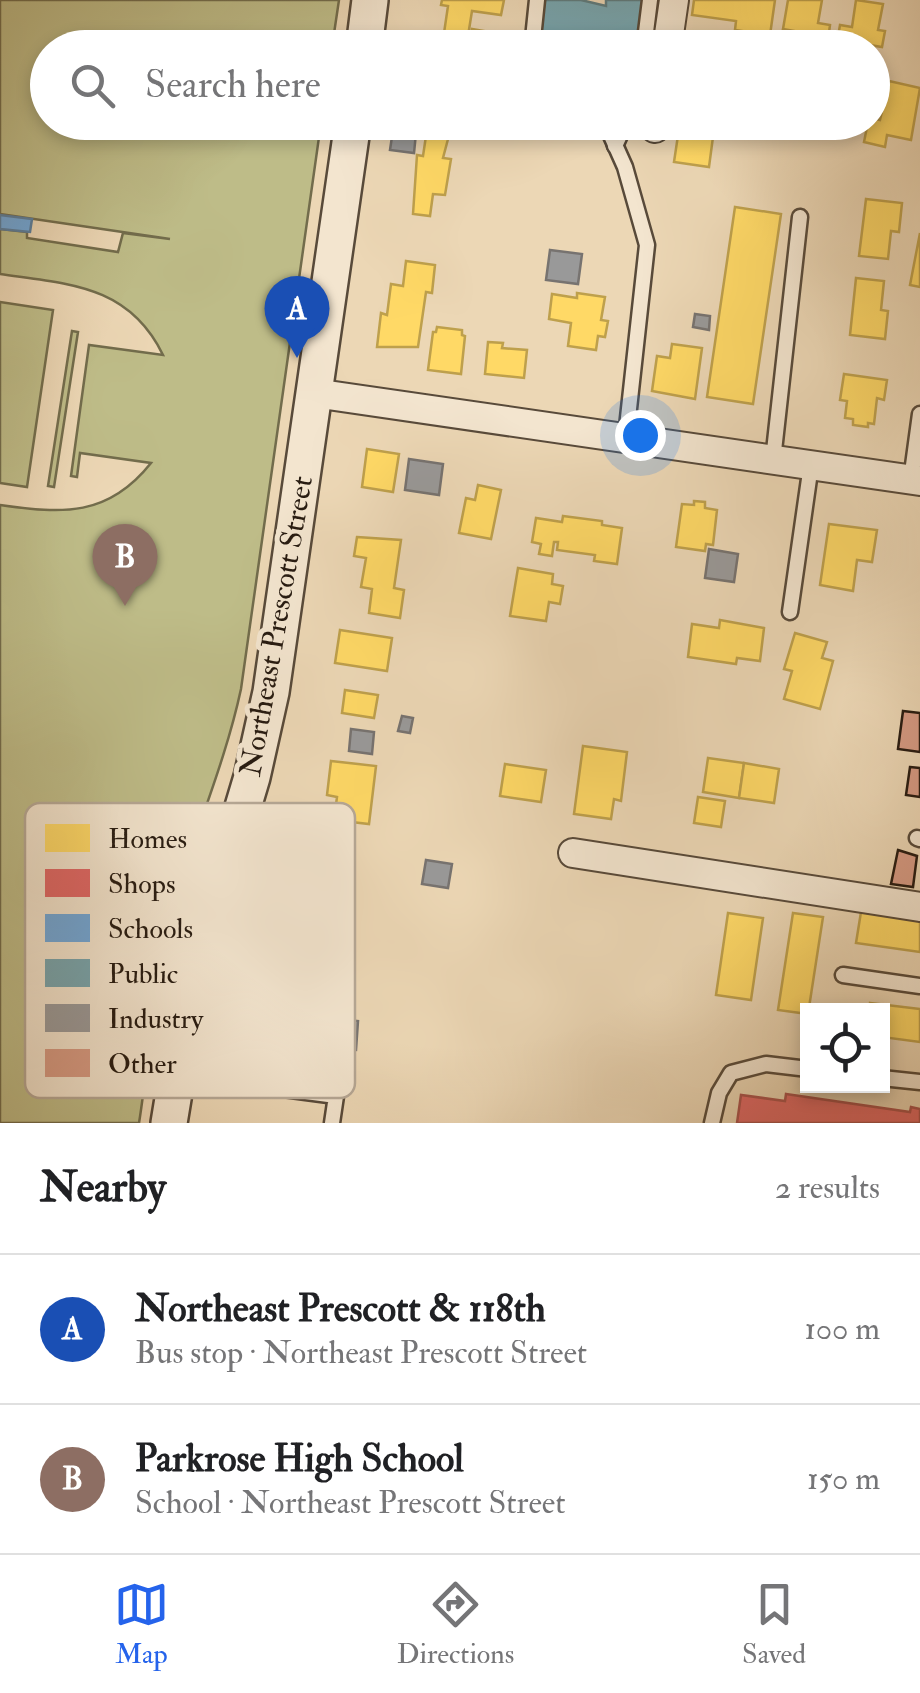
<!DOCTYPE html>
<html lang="en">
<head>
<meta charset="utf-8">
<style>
  :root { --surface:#fff; --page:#f2f2f2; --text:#202124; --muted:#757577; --line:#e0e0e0; --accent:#2563eb }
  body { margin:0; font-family:"IM FELL Double Pica",serif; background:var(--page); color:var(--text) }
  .controls { position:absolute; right:30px; bottom:30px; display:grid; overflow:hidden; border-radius:0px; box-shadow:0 5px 15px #0003 }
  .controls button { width:90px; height:90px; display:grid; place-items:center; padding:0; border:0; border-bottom:2px solid var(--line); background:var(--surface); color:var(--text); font:50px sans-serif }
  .you { position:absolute; left:640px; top:435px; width:35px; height:35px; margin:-25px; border:8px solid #fff; border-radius:50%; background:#1a73e8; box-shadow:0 0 0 15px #1a73e833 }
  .badge { display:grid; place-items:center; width:65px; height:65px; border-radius:50%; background:var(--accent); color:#fff; font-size:32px; font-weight:700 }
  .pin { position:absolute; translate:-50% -82px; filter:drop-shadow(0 2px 5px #0008) }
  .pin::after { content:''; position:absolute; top:52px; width:35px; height:30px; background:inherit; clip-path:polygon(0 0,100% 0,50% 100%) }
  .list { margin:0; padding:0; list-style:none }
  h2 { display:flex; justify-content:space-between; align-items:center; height:130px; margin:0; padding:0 40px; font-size:42px }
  h2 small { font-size:32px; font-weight:400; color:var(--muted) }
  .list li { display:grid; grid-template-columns:65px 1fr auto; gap:30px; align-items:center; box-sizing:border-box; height:150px; padding:0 40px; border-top:2px solid var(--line) }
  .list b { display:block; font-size:38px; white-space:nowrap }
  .list p { margin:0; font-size:32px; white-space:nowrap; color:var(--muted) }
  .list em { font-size:32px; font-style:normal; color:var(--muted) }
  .icon { flex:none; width:55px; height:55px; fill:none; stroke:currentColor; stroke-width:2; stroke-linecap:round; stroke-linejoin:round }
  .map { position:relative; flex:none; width:920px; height:1123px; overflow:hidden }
  .search { position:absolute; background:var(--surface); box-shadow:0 5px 15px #0003; left:30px; right:30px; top:30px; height:110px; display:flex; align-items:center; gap:25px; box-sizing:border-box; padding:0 35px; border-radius:55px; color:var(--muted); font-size:38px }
  .sheet { height:430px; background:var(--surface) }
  nav { display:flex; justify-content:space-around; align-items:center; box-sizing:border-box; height:140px; border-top:2px solid var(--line); background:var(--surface); font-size:28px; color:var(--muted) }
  nav a { display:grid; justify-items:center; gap:5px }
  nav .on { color:var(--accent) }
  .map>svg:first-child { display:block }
  .green { fill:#bebc88; stroke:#726c4c; stroke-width:2.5 }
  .homes { fill:#ffd966; stroke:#bea04c; stroke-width:2.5 }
  .shops { fill:#e06666; stroke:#a8504c; stroke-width:2.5 }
  .schools { fill:#6fa8dc; stroke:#597e9f; stroke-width:2.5 }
  .public { fill:#76a5af; stroke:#5e7c80; stroke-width:2.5 }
  .industry { fill:#999; stroke:#777370; stroke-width:2.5 }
  .building { fill:#d79b85; stroke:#271b11; stroke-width:2.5 }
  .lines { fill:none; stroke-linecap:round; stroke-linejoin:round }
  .service-casing { stroke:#584a3a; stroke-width:19 }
  .minor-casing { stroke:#584a3a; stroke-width:32 }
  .tertiary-casing { stroke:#584a3a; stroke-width:40 }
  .service { stroke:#f3e5cf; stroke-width:14 }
  .minor { stroke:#f3e5cf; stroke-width:28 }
  .tertiary { stroke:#f3e5cf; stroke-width:35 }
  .labels { text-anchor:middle; stroke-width:10; stroke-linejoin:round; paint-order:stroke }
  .street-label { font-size:30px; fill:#271b11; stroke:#f3e5cf }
  .key { fill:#f3e5cf; stroke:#b6a896; stroke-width:2.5 }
  .key-label { font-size:28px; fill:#271b11 }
</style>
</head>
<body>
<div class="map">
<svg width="920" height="1123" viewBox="0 0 920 1123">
  <rect width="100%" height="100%" fill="#ecd7b5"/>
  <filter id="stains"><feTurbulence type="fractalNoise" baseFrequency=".002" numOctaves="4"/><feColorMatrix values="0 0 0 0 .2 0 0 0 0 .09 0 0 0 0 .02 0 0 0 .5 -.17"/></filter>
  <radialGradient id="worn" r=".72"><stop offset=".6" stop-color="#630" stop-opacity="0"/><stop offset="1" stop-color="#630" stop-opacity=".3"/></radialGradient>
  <!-- green -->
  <g class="green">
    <path d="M0 0H339L332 47 48 48V122L321 123 241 689C224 768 191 840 170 917 152 984 150 1055 139 1123H0V505C63 514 108 517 151 463L80 453 77 477 71 476 89 345 163 355C129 285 69 284 0 274V229L27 232V238L118 252 123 233 170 239 0 214Z"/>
    <path d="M0 302 53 310 27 487 0 483Z"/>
    <path d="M72 331 78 332 54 487 48 486Z"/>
  </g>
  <!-- homes -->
  <g class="homes">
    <path d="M442 0H504L501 15 472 11 468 36 471 37 472 29 484 31V38L496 39 495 48H435L437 32 444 33 448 6 441 5Z"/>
    <path d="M694 0H775L770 35 735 30 736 21 692 15Z"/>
    <path d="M788 0H822L818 23 830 25 827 48H813L816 35 783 29Z"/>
    <path d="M856 0 883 4 878 30 885 31 882 47 851 42 850 48H836L840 25 852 27Z"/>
    <path d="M889 81 920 88 911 140 887 135 885 147 864 142 868 122H872V118L880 120Z"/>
    <path d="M680 122H715L709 167 674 162Z"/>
    <path d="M426 136 448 139 443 158 451 159 445 195 433 194 430 216 413 214 417 155 423 156Z"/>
    <path d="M866 199 902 203 899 232 891 231 888 259 859 256Z"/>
    <path d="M735 207 781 214 753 404 707 397Z"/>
    <path d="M920 233V287L910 285Z"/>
    <path d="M406 261 435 265 432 293 426 292 418 347H377L381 313 387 315 391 284 403 286Z"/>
    <path d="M856 278 884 281 881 310 888 311 885 339 850 335Z"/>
    <path d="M577 293 605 297 601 320 608 321 605 337 598 336 596 350 568 346 571 323 549 319 552 294 577 298Z"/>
    <path d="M437 327 462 330V335L465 336 461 374 428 370 433 332H436Z"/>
    <path d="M488 342 503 343 502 348 527 350 524 378 485 374Z"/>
    <path d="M672 344 702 348 695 399 652 391 657 356 670 358Z"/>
    <path d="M844 374 887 380 884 400 877 398 874 424 868 423V427L853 425V419L845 418 847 401 840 400Z"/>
    <path d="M367 449 399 454 393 492 362 487Z"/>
    <path d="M478 485 501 490 491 539 459 533 466 498 475 500Z"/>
    <path d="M694 501 705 502V508L717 510 713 545 706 544 705 551 676 547 682 504 694 505Z"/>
    <path d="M563 516 602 521V525L622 528 617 564 594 561 595 555 557 550 558 542H554L552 556 539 554 541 544 532 542 536 518 562 522Z"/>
    <path d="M829 524 877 530 872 562 857 560 853 591 820 585Z"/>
    <path d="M357 537 401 540 394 588 404 590 400 618 369 613 372 589 361 587 366 558 354 556Z"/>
    <path d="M518 568 553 574 552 584 563 586 560 604 549 602 546 621 510 616Z"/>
    <path d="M720 620 764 628 760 661 737 658 736 664 688 657 692 624 719 628Z"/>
    <path d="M340 630 392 638 387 671 335 663Z"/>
    <path d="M795 633 827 642 822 658 833 661 820 709 784 699 792 671 784 669Z"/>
    <path d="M345 690 378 695 374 718 342 713Z"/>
    <path d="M583 746 627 752 621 801 614 799 611 819 574 814Z"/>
    <path d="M708 758 744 763 739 798 703 792Z"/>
    <path d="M331 761 376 766 369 824 334 820 337 797 327 795Z"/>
    <path d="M744 763 779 769 774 803 739 798Z"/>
    <path d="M505 764 546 770 541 802 500 796Z"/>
    <path d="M698 797 725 801 721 827 694 823Z"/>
    <path d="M861 912 920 920V952L856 943Z"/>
    <path d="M728 913 763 918 751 1000 716 995Z"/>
    <path d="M793 913 823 917 808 1014 778 1010Z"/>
    <path d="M870 1003 920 1009V1042L882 1037V1011H869Z"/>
  </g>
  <!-- shops -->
  <path class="shops" d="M786 1094 910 1112 911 1107 920 1109V1123H737L741 1095 785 1101Z"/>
  <!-- schools -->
  <path class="schools" d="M0 215 32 219 30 232 0 229Z"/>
  <!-- public -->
  <path class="public" d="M545 0H581L606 6V0H644L636 48 538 46Z"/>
  <!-- industry -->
  <g class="industry">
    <path d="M393 130 416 133 414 153 390 150Z"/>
    <path d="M550 250 582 254 578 284 546 280Z"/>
    <path d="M695 314 710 316 709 330 693 327Z"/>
    <path d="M409 459 443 464 439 495 405 490Z"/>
    <path d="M709 549 738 554 734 582 705 578Z"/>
    <path d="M402 716 413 718 410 733 398 731Z"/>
    <path d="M351 729 374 732 372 754 349 751Z"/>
    <path d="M426 860 452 864 448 888 422 884Z"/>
    <path d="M331 1018 358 1021 356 1050 328 1048Z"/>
  </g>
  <!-- building -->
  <g class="building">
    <path d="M903 711 920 713V752L898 749Z"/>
    <path d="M910 767 920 768V797L906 795Z"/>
    <path d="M898 850 917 856 913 887 891 884Z"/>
  </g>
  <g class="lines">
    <defs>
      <g id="service">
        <path d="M532 48 537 0"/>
        <path d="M644 48 650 0"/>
        <path d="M569 122 608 129 625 167 647 245 626 436"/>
        <path d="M615 146 626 122"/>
        <path d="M773 460 800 217"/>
        <path d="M911 480 920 414"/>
        <path d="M790 612 811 465"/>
        <path d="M917 838 920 839"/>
        <path d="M843 975 920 986"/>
        <path d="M178 1075 336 1096 332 1123"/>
        <path d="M882 1078 920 1082"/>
        <path d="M712 1123 719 1093 731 1073 766 1064 808 1069"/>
      </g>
      <g id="minor">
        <path d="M667 48 674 0"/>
        <path d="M655 128 656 122"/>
        <path d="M314 393 920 481"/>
        <path d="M573 853 920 907"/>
      </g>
      <g id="tertiary">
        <path d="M364 48 370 0"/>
        <path d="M169 1123 194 971 252 777 271 692 353 122"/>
      </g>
    </defs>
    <!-- service casing -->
    <use href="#service" class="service-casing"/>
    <!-- minor casing -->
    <use href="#minor" class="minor-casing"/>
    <!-- tertiary casing -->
    <use href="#tertiary" class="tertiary-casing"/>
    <!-- service -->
    <use href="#service" class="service"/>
    <!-- minor -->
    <use href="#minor" class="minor"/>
    <!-- tertiary -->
    <use href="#tertiary" class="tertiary"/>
  </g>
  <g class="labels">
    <!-- street labels -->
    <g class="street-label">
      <text transform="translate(276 626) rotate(-80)" y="10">Northeast Prescott Street</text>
    </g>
  </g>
  <!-- legend -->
  <rect x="25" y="803" width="330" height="295" rx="15" class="key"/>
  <rect x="45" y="824" width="45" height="28" fill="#ffd966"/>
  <rect x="45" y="869" width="45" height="28" fill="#e06666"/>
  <rect x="45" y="914" width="45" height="28" fill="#6fa8dc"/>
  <rect x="45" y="959" width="45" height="28" fill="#76a5af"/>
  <rect x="45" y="1004" width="45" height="28" fill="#999"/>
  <rect x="45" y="1049" width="45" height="28" fill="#d79b85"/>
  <g class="key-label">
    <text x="108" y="848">Homes</text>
    <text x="108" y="893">Shops</text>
    <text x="108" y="938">Schools</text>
    <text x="108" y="983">Public</text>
    <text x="108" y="1028">Industry</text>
    <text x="108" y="1073">Other</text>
  </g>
  <rect width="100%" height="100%" filter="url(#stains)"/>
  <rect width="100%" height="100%" fill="url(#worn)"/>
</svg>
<div class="controls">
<button><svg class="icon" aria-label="locate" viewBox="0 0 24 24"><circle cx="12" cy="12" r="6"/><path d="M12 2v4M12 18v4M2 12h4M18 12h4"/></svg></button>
</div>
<div class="you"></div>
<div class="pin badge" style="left:297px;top:358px;background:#1a4fb4">A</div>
<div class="pin badge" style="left:125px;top:606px;background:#8d6e63">B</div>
<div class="search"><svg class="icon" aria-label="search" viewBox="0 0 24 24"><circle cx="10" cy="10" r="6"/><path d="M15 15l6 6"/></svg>Search here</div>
</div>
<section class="sheet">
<h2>Nearby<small>2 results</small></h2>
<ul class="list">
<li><span class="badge" style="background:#1a4fb4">A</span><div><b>Northeast Prescott &amp; 118th</b><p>Bus stop · Northeast Prescott Street</p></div><em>100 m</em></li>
<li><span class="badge" style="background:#8d6e63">B</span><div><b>Parkrose High School</b><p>School · Northeast Prescott Street</p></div><em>150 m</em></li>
</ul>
</section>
<nav>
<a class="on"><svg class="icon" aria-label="map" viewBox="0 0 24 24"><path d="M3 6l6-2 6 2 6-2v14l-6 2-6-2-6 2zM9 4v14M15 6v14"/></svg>Map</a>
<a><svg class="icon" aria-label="directions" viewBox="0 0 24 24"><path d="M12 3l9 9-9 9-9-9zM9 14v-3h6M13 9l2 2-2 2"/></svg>Directions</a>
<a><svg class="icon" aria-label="saved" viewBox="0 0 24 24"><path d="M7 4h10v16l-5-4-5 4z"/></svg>Saved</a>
</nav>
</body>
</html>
